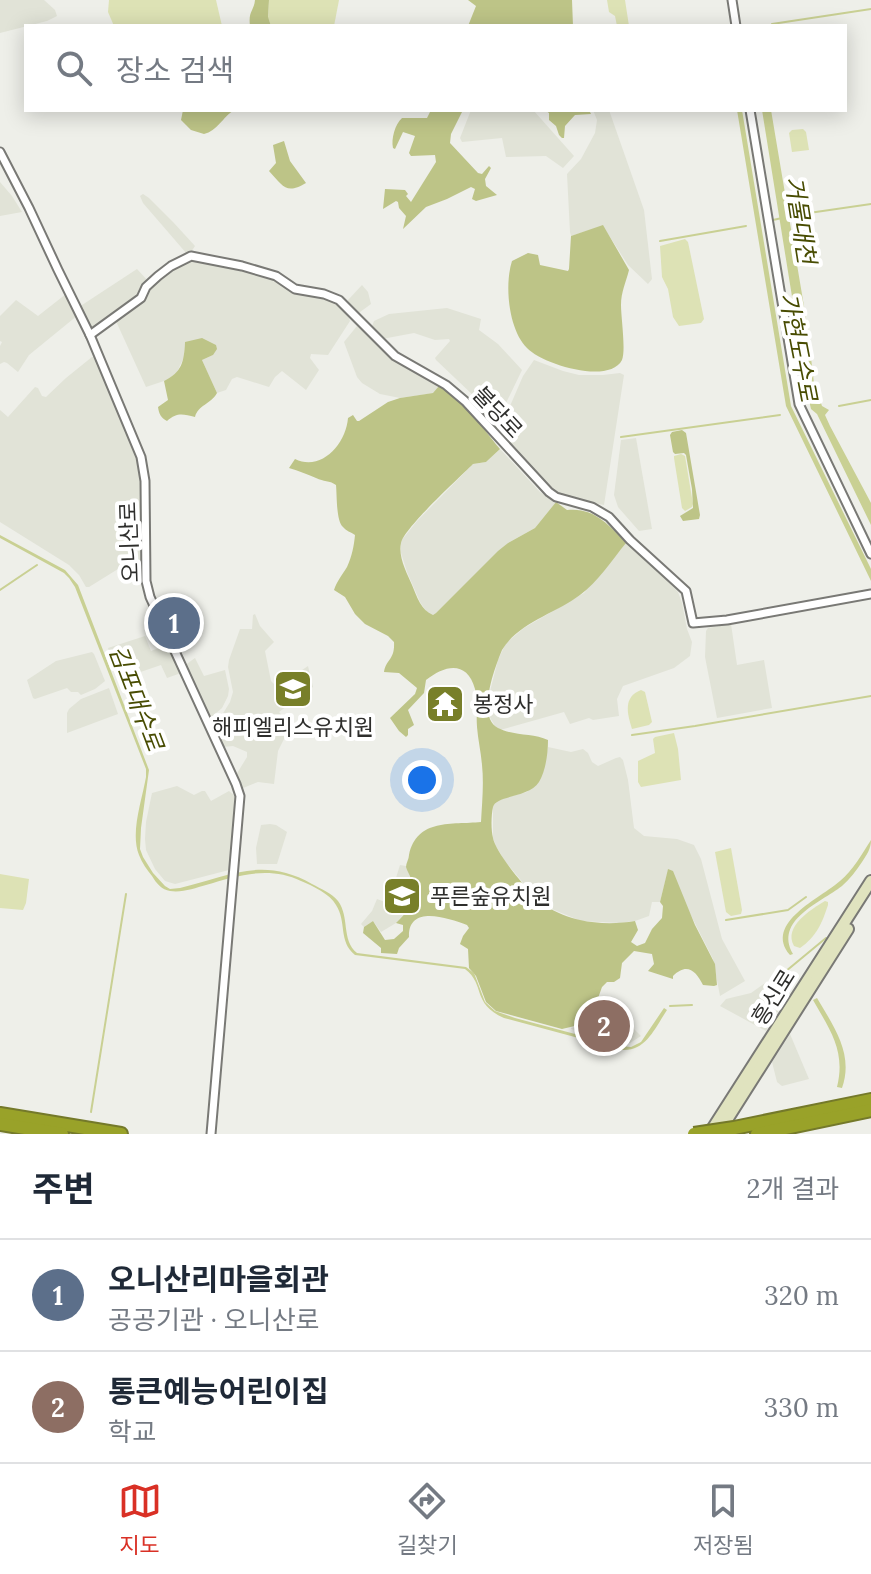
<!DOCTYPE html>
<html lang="ko">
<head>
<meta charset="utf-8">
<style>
  :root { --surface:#fff; --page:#f6f6f7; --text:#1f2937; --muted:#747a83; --line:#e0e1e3; --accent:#d93025 }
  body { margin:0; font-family:Lora,"Noto Sans KR",serif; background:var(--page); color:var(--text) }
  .you { position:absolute; left:422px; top:780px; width:28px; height:28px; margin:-20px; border:6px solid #fff; border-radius:50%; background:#1a73e8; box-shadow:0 0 0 12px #1a73e833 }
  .badge { display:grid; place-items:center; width:52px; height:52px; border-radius:50%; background:var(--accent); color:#fff; font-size:26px; font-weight:700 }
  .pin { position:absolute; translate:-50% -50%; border:4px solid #fff; box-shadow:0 2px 8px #0006 }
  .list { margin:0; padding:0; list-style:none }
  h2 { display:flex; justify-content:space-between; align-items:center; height:104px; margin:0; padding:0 32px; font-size:34px }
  h2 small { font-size:26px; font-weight:400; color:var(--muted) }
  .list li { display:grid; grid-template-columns:52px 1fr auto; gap:24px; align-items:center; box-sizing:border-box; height:112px; padding:0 32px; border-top:2px solid var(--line) }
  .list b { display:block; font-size:30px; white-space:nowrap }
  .list p { margin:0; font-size:26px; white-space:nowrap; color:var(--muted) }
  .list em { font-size:26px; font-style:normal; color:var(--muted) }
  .icon { flex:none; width:44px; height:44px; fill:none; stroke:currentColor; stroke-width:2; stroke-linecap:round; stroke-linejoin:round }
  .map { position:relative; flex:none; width:871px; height:1134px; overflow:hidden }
  .search { position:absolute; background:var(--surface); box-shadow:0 4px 20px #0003; left:24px; right:24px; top:24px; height:88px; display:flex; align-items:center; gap:20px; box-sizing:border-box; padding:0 28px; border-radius:0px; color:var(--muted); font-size:30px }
  .sheet { height:328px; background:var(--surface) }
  nav { display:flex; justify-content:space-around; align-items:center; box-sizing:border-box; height:112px; border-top:2px solid var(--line); background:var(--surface); font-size:22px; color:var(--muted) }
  nav a { display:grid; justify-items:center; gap:4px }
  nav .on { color:var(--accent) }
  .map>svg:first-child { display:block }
  .built { fill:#e1e3d7 }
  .green { fill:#dde2b5 }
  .forest { fill:#bdc487 }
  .water { fill:#c9d093 }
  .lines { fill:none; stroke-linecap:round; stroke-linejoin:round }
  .stream { stroke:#c9d093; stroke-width:2 }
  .minor-casing { stroke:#797975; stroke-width:11 }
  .secondary-casing { stroke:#797975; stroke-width:14 }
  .motorway-casing { stroke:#74792a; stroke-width:16 }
  .minor { stroke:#fff; stroke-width:7 }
  .secondary { stroke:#e0e3bf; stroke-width:10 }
  .motorway { stroke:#99a229; stroke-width:12 }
  .motorway-bridge-casing { stroke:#74792a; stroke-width:16; stroke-linecap:butt }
  .motorway-bridge { stroke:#99a229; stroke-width:12 }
  .labels { text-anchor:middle; stroke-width:8; stroke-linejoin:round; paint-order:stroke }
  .street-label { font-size:22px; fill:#2e2e2c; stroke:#fff }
  .poi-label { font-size:22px; fill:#2e2e2c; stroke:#fff; text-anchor:start }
  .water-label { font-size:24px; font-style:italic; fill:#484c02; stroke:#fff }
</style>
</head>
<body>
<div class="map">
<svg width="871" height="1134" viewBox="0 0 871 1134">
  <rect width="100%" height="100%" fill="#eeefe9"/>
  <!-- built -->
  <g class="built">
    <path d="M0 0H44L55 10 57 16 47 21 0 33Z"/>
    <path d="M471 110 534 111 574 156 563 168 546 156 506 157 502 138 462 142 460 138Z"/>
    <path d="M593 110H609L644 210 652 279 648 284 628 265 603 226 571 236 570 232 567 174 581 159 595 133 597 120Z"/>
    <path d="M0 182 12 196 22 212 0 216Z"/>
    <path d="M143 194 149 198 173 222 195 246 191 252 187 254 143 203 140 196Z"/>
    <path d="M191 258 271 277 336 302 340 306 349 318 350 321 328 355 311 354 310 358 319 370 306 390 282 371 275 377 269 387 237 377 232 379 226 390 217 393 202 360 213 355 185 342 184 357 176 374 164 381 146 387 115 319 169 269Z"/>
    <path d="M137 269 148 281 137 298 94 329 91 328 79 307Z"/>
    <path d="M362 285 368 292 371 304 356 315 349 307 348 300Z"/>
    <path d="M66 294 78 315 29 355 18 372 7 363 4 362 0 364V346L2 342 0 341V316L16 300 38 316Z"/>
    <path d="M447 308 481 319 479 330 498 344 522 370 506 403 501 416 500 432 498 433 469 402 475 397 436 360 435 358 450 341 449 339 435 340 414 333 382 339 371 329 374 321 389 314Z"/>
    <path d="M357 326 397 361 439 386 434 393 400 398 380 394 362 383 357 377 344 342Z"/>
    <path d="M92 357H95L136 455 141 468 143 496 142 565 135 568 118 569 89 587H86L79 575 69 565 0 522V410L8 417 35 387 38 388 42 396 46 397 66 378Z"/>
    <path d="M534 360 563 371 579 375H603L620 373 624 375 604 505 572 499 554 492 510 446 506 434V426L510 406 523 376Z"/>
    <path d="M636 438 652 529 639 531 618 507 614 495 621 440Z"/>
    <path d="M500 449 540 492 556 502 535 528 508 543 436 613 433 615 428 614 420 602 407 572 401 553V541L417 521 473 464 486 462Z"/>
    <path d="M626 543 660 573 678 592 682 603 687 629 692 642 690 656 674 668 623 686 617 699 619 716 593 720 589 718 570 724 564 712 500 730 495 726 488 714V699L498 660 506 643 524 628 584 593Z"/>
    <path d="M255 614 260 626 274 642 265 651 271 681 277 687 308 666 313 687 279 712 291 725 278 751 274 784 258 782 243 788 240 786 236 775 247 757V752L233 746 223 747 220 741 227 733 230 725 222 715 230 702 233 692 228 667 229 660 240 629H252L253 615Z"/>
    <path d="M731 624 737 665 764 660 772 708 717 718 705 657 706 631 708 628Z"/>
    <path d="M145 636 151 651 169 644 181 673 167 678 161 665 120 679 108 648Z"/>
    <path d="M92 652 94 654 105 681 95 689 81 695 78 692H71L67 688 35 699 33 698 27 680 56 661Z"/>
    <path d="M195 658 204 676 225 670 229 689 228 696 222 708 209 719 184 666Z"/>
    <path d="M109 688 118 714 67 733V713L69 709 81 699Z"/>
    <path d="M548 747 571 752 583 749 588 753 592 762 598 766 616 758 620 757 623 760 628 780 634 828 644 836 677 839 694 845 701 859 722 939 745 981 720 996 713 959 668 870 660 902H652L649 916 635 921 619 923 581 921 547 907 529 890 504 860 496 846 493 838V805L497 800 527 792 545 765Z"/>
    <path d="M177 786 194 795 202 791H205L211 801 229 791 236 797 232 859 229 870 175 884 165 881 155 869 146 850 145 839 146 822 152 793Z"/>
    <path d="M270 824 276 825 287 832 277 864H257L256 848 261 825Z"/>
    <path d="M400 865 406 866 409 872 414 887 415 893 411 906 396 923 381 932 373 921 364 927 361 924 372 911 377 899 385 902 389 900Z"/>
    <path d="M768 981 784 987 788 995 766 1031 720 1006 726 999 751 993Z"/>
    <path d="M603 1011 632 1027 641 1036 630 1043H622L571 1029V1028L600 1020Z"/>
    <path d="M790 1034 809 1079 782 1086 777 1082 772 1062Z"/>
  </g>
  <!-- green -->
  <g class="green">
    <path d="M109 0H216L222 26H114L108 12Z"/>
    <path d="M269 0H339L334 26H271L268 18Z"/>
    <path d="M607 0H625L629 26H617L615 16 609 12Z"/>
    <path d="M792 130 803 129 806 132 809 150 792 152 789 133Z"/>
    <path d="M685 239 688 242 704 319 701 323 679 326 673 317 668 289 662 277 660 246Z"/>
    <path d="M681 454 685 456 693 504 692 507 685 511 682 508 674 458V456Z"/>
    <path d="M641 690 645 692 652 722 649 725 632 729C627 713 623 697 641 690Z"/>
    <path d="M674 733 678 749 681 780 641 787 638 782V761L655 753 653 739 655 737Z"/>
    <path d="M731 848 742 910 741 914 731 916 726 912 715 852Z"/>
    <path d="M0 874 29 879 26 903 23 910 0 908Z"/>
    <path d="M825 901 828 902V905C822 923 817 936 800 948L794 946C783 927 810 910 825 901Z"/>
  </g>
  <!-- forest -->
  <g class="forest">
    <path d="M255 0H269L268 17 271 26H250C248 11 254 11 255 0Z"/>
    <path d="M468 0H572L573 26H468L476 6Z"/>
    <path d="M183 110H234C223 117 217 131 204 134L191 130 181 120Z"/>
    <path d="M431 110H463L451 134 450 143 478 173 482 174 489 166 491 168 485 179 486 186 497 195 476 201 472 199 475 189 471 187 447 199 426 207 403 229 406 216 399 208 398 202 396 201 383 209 385 189 405 190 408 194 406 196 411 202 436 162 435 155 411 156 409 153 415 136 403 132 395 149 393 148C391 139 395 124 402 118H427Z"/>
    <path d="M545 110H589L591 114 575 115 565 126 564 138H562L559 135 556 126 549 120V113Z"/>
    <path d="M284 141 290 161 306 183C286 195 283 186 269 171L276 163 273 145Z"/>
    <path d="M603 225 629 270C626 282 621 292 621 305 621 318 626 350 622 360 609 385 542 364 527 348 509 330 504 286 512 261L528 253 538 255 540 265 568 271 569 269 571 236Z"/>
    <path d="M202 338 216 345 217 349 213 355 202 360 217 393C211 404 198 405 195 417 183 414 177 412 167 421 161 418 159 414 158 407L168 400 164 381C182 372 184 362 185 342Z"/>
    <path d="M439 386C465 401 481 426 500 449L486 462 473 464C459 478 404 528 401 543 398 557 407 573 412 585 417 597 421 610 433 615L436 613 498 551 508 543 535 528 556 502 567 510C594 507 609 525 626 543 612 560 598 582 580 595 555 614 519 622 502 650 495 667 476 717 498 728 513 736 533 733 548 740 548 753 546 770 539 782 529 798 496 795 493 807 491 816 491 830 493 838 496 854 532 897 546 906 555 912 569 918 580 920 597 924 618 924 635 921L638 930 631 942 637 946 645 943 652 929 662 918 663 906 660 902 668 869 673 871 695 925 715 964 717 985 714 986 703 985C696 971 687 962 673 976V979L648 971 654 964 652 954 634 951 622 963 620 978 614 982H607L602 987 597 1001 603 1011 600 1020 562 1029 496 1011 486 1002 476 976 469 968 468 949 460 944 463 936 469 928 467 925C448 918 408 904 409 937L399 948 397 954 381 953V948L363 933 364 927 373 921 385 940 394 939 403 931V925L396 923C411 908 418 900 411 879 410 875 407 871 406 867 406 863 409 859 409 855 417 818 452 825 481 822 482 803 484 784 482 765 481 752 478 740 477 727 476 714 478 701 475 689 467 660 445 665 426 680L424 693 408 710 414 725 408 729V735L406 737 399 731 390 718 415 694 417 688 399 673 384 672C386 659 395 660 394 642L388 636 365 624 355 614 345 597 334 590C337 581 342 575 347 567 352 556 354 546 355 535 351 532 346 531 343 527 336 521 337 495 336 485 329 480 324 482 316 478 307 474 299 471 289 468L295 459C321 472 346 444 348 418L353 415 357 421H359L388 402 400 398 433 393Z"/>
    <path d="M682 430 686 433 700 515 699 519 683 521 680 516 693 508 692 489 686 455 684 453 675 454 673 452 670 435 672 432Z"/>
  </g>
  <!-- water -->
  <g class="water">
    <path d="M737 110H742L791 406 871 569V581L786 406Z"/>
    <path d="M762 110H771L807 324 814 383 822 406 829 410 825 415 830 426 871 503V525L817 414 811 409 808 396Z"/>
    <path d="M0 535 65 570 78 585 149 770 141 828 140 849 143 857 153 873 165 886 170 889 180 888C229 876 263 856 312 884 321 889 332 893 338 901 350 917 341 940 357 953L466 967 474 973 485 1002 495 1011 515 1018 620 1046 631 1047 641 1042 664 1008 667 1010C655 1028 646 1051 623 1050L504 1018C471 1003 486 985 465 969L355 955C338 941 347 922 336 905 330 894 313 886 301 881 270 866 238 875 206 885 195 888 182 893 170 891 162 890 156 883 152 876 147 870 142 863 139 855 130 833 142 800 146 777V769L75 587 69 578 64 573 0 538Z"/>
    <path d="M871 840C871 849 867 854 862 862 856 871 850 879 842 886 820 903 774 920 793 954L790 955C763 923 821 898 840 881 853 870 862 854 871 840Z"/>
    <path d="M817 998C834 1027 854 1054 842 1088L837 1087C846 1051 830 1030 813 1000Z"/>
  </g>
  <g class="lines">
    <!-- stream -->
    <g class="stream">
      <path d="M772 24 871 9"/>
      <path d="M759 26H763"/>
      <path d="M802 214 871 204"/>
      <path d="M773 220 782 218"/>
      <path d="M660 241 746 226"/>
      <path d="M839 406 871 400"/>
      <path d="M621 437 780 415"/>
      <path d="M0 590 37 565"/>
      <path d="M632 735 695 726 871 696"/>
      <path d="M726 920 788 910 806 897"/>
      <path d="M774 981 826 938"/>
      <path d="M670 1006 692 1005"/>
      <path d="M91 1112 126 894"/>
    </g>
    <defs>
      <g id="minor">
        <path d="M732 0 736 26"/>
        <path d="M750 110 799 404 871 554"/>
        <path d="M0 152 29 208 58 270 90 335 141 457 145 481 146 581 150 597 236 784 240 796 211 1134"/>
        <path d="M90 335 141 298 146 287 158 276 171 266 191 256 242 266 276 276 295 289 324 294 339 300 395 356 446 385 465 401 549 492 556 497 592 507 609 517 630 540 686 591 693 623 727 620 871 594"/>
      </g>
      <g id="secondary">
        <path d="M709 1134 871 881"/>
        <path d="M718 1134 848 929"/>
      </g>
      <g id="motorway">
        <path d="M0 1114 121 1134"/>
        <path d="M0 1124 62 1134"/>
        <path d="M734 1128 871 1100"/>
        <path d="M757 1134 871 1110"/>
      </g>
    </defs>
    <!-- minor casing -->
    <use href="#minor" class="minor-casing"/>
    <!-- secondary casing -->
    <use href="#secondary" class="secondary-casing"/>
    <!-- motorway casing -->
    <use href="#motorway" class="motorway-casing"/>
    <!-- minor -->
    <use href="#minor" class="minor"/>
    <!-- secondary -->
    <use href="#secondary" class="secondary"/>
    <!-- motorway -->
    <use href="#motorway" class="motorway"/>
    <defs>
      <path id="motorway-bridge" d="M694 1134 734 1128"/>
    </defs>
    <!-- motorway-bridge casing -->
    <use href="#motorway-bridge" class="motorway-bridge-casing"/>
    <!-- motorway-bridge -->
    <use href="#motorway-bridge" class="motorway-bridge"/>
  </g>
  <!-- icons -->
  <defs>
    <symbol id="school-square" viewBox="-11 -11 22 22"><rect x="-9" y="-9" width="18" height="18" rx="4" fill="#787f29" stroke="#fff"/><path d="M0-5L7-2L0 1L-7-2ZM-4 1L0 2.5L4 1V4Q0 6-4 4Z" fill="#fff"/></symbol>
    <symbol id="temple-square" viewBox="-11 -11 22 22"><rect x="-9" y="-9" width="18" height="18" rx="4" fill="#787f29" stroke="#fff"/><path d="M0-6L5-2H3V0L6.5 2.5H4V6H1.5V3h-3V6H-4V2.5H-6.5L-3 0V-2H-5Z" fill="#fff"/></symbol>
  </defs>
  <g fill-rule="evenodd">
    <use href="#school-square" x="271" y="667" width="44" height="44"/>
    <use href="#temple-square" x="423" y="682" width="44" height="44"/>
    <use href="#school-square" x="380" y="874" width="44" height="44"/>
  </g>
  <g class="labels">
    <!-- street labels -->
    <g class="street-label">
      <text transform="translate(498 412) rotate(47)" y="8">불당로</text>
      <text transform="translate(129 542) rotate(-92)" y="8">오니산로</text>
      <text transform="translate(773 997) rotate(-58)" y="8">흥신로</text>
    </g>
    <!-- poi labels -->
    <g class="poi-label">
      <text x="473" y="712">봉정사</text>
      <text x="293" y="735" text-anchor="middle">해피엘리스유치원</text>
      <text x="430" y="904">푸른숲유치원</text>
    </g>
    <!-- water labels -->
    <g class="water-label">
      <text transform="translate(800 220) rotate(81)" y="8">거물대천</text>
      <text transform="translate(798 347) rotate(79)" y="8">가현도수로</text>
      <text transform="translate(136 698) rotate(69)" y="8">김포대수로</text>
    </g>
  </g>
</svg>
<div class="you"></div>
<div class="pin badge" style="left:174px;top:623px;background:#5c6f8a">1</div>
<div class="pin badge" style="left:604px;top:1026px;background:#8d6e63">2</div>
<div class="search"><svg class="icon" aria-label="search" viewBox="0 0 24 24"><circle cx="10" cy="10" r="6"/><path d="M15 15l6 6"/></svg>장소 검색</div>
</div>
<section class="sheet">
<h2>주변<small>2개 결과</small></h2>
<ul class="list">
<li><span class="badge" style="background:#5c6f8a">1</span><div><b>오니산리마을회관</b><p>공공기관 · 오니산로</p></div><em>320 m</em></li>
<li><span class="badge" style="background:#8d6e63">2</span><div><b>통큰예능어린이집</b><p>학교</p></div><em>330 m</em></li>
</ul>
</section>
<nav>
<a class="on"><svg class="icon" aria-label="map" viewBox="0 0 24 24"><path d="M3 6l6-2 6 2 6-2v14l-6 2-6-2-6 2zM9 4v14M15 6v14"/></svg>지도</a>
<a><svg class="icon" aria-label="directions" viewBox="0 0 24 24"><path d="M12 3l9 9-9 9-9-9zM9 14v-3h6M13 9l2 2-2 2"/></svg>길찾기</a>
<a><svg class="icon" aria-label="saved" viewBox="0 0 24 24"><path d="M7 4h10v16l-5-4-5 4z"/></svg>저장됨</a>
</nav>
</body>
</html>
